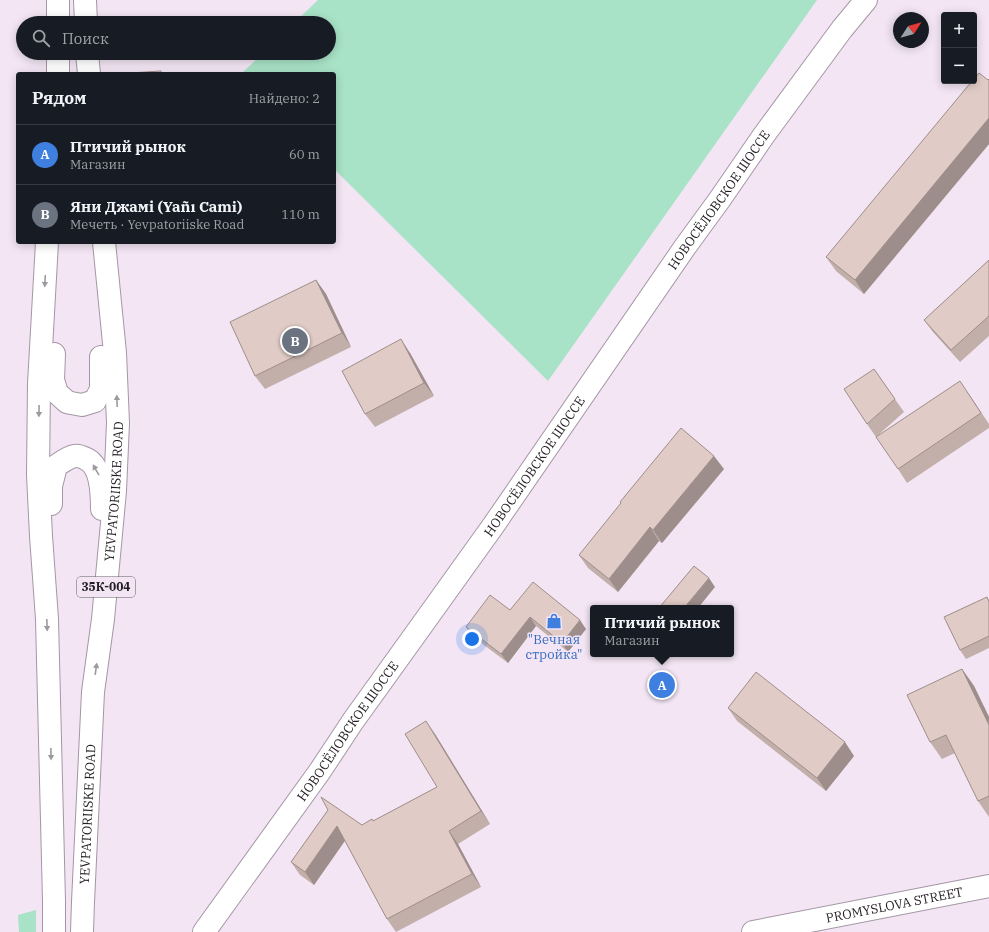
<!DOCTYPE html>
<html lang="ru">
<head>
<meta charset="utf-8">
<style>
  :root { --surface:#171b24; --page:#242831; --text:#f1f3f6; --muted:#9ea1a6; --line:#363941; --accent:#cfa38e }
  body { margin:0; font-family:"IBM Plex Serif",serif; background:var(--page); color:var(--text) }
  .controls { position:absolute; right:12px; top:12px; display:grid; overflow:hidden; border-radius:4px; box-shadow:0 2px 10px #0003 }
  .controls button { width:36px; height:36px; display:grid; place-items:center; padding:0; border:0; border-bottom:1px solid var(--line); background:var(--surface); color:var(--text); font:20px sans-serif }
  .compass { position:absolute; left:893px; top:12px; width:36px; height:36px; border-radius:50%; background:var(--surface); box-shadow:0 2px 10px #0003; rotate:54deg }
  .you { position:absolute; left:472px; top:639px; width:14px; height:14px; margin:-10px; border:3px solid #fff; border-radius:50%; background:#1a73e8; box-shadow:0 0 0 6px #1a73e833 }
  .badge { display:grid; place-items:center; width:26px; height:26px; border-radius:50%; background:var(--accent); color:#fff; font-size:13px; font-weight:700 }
  .pin { position:absolute; translate:-50% -50%; border:2px solid #fff; box-shadow:0 1px 4px #0006 }
  .popup { position:absolute; left:590px; top:605px; width:144px; height:52px; box-sizing:border-box; display:grid; place-content:center; border-radius:4px; background:var(--surface); filter:drop-shadow(0 1px 3px #0005); font-size:13px; white-space:nowrap; color:var(--muted) }
  .popup b { font-size:15px; color:var(--text) }
  .popup::after { content:''; position:absolute; left:50%; top:100%; margin-left:-8px; border:8px solid transparent; border-top-color:var(--surface) }
  .list { margin:0; padding:0; list-style:none }
  h2 { display:flex; justify-content:space-between; align-items:center; height:52px; margin:0; padding:0 16px; font-size:17px }
  h2 small { font-size:13px; font-weight:400; color:var(--muted) }
  .list li { display:grid; grid-template-columns:26px 1fr auto; gap:12px; align-items:center; box-sizing:border-box; height:60px; padding:0 16px; border-top:1px solid var(--line) }
  .list b { display:block; font-size:15px; white-space:nowrap }
  .list p { margin:0; font-size:13px; white-space:nowrap; color:var(--muted) }
  .list em { font-size:13px; font-style:normal; color:var(--muted) }
  .icon { flex:none; width:22px; height:22px; fill:none; stroke:currentColor; stroke-width:2; stroke-linecap:round; stroke-linejoin:round }
  .map { position:relative; flex:none; width:989px; height:932px; overflow:hidden }
  .search { position:absolute; background:var(--surface); box-shadow:0 2px 10px #0003; left:16px; top:16px; width:320px; height:44px; display:flex; align-items:center; gap:10px; box-sizing:border-box; padding:0 14px; border-radius:22px; color:var(--muted); font-size:15px }
  .panel { position:absolute; background:var(--surface); box-shadow:0 2px 10px #0003; left:16px; top:72px; width:320px; height:172px; border-radius:4px }
  .map>svg:first-child { display:block }
  .green { fill:#a8e3c7 }
  .lines { fill:none; stroke-linecap:round; stroke-linejoin:round }
  .minor-casing { stroke:#a497a5; stroke-width:24 }
  .major-casing { stroke:#a497a5; stroke-width:24 }
  .minor { stroke:#fff; stroke-width:22 }
  .major { stroke:#fff; stroke-width:22 }
  .wall { fill:#c2afaa }
  .shaded-wall { fill:#9e8e8b }
  .building { fill:#e1cbc6; stroke:#9e8e8b }
  .oneway { fill:#9c9a9c }
  .labels { text-anchor:middle; stroke-width:3; stroke-linejoin:round; paint-order:stroke }
  .shield { fill:#f3e5f4; stroke:#615a62; stroke-width:1 }
  .shield-label { font-size:12px; font-weight:bold; fill:#231e23 }
  .street-label { font-size:13px; fill:#231e23; stroke:#f3e5f4 }
  .shop-label { font-size:13px; fill:#366cbe; stroke:#f3e5f4 }
</style>
</head>
<body>
<div class="map">
<svg width="989" height="932" viewBox="0 0 989 932">
  <rect width="100%" height="100%" fill="#f3e5f4"/>
  <!-- green -->
  <g class="green">
    <path d="M318 0H817L548 381 334 169V74H241L263 53H329V23H294Z"/>
    <path d="M36 910V932H19L18 915Z"/>
  </g>
  <g class="lines">
    <defs>
      <g id="minor">
        <path id="s1" d="M753 932 989 886"/>
      </g>
      <g id="major">
        <path d="M58 0V23"/>
        <path d="M85 0 86 23"/>
        <path d="M87 53 89 74"/>
        <path d="M58 74V53"/>
        <path d="M47 242 39 384 38 475 41 536 47 619 54 901V932"/>
        <path d="M54 354 53 380 57 393 67 402 71 403 82 405 95 401 101 389V357"/>
        <path d="M51 504V486L56 466C62 462 68 457 75 456 78 455 82 457 84 458 102 464 102 494 102 509"/>
        <path id="s2" d="M82 932 83 902 93 692 103 619 115 491 118 423 115 353 104 242"/>
        <path id="s3" d="M204 932 320 771 353 721 417 632 493 526 685 247 720 199 764 135 842 29 866 0"/>
      </g>
    </defs>
    <!-- minor casing -->
    <use href="#minor" class="minor-casing"/>
    <!-- major casing -->
    <use href="#major" class="major-casing"/>
    <!-- minor -->
    <use href="#minor" class="minor"/>
    <!-- major -->
    <use href="#major" class="major"/>
  </g>
  <!-- wall -->
  <g class="wall">
    <path d="M989 79V144L864 294 836 271 826 257Z"/>
    <path d="M989 260V336L960 362 933 332 924 320Z"/>
    <path d="M316 280 326 294 351 347 265 389 255 376Z"/>
    <path d="M410 353 434 396 375 427 365 414Z"/>
    <path d="M874 369 904 412 876 437 867 424Z"/>
    <path d="M969 394 989 424V428L907 483 898 469Z"/>
    <path d="M724 469 662 543 659 541 618 592 588 568 579 555Z"/>
    <path d="M987 597 989 600V648L966 659 960 650Z"/>
    <path d="M510 610 586 629 568 652 536 626 508 663 472 636 466 627Z"/>
    <path d="M962 669 974 686 989 717V817L978 801 955 753 942 759 930 742Z"/>
    <path d="M728 708 854 756 826 791 737 721Z"/>
    <path d="M435 734 490 824 458 844 481 887 396 932 387 919 345 841 314 885 300 875 291 862 328 810 362 825 374 821 437 787Z"/>
  </g>
  <!-- shaded-wall -->
  <g class="shaded-wall">
    <path d="M989 118V144L864 294 855 280Z"/>
    <path d="M316 280 326 294 351 347 342 333Z"/>
    <path d="M401 339 410 353 434 396 424 383Z"/>
    <path d="M714 456 724 469 662 543 653 530Z"/>
    <path d="M650 527 659 541 618 592 609 579Z"/>
    <path d="M709 578 715 587 698 608H684Z"/>
    <path d="M530 617 536 626 508 663 501 654Z"/>
    <path d="M580 620 586 629 568 652 562 643Z"/>
    <path d="M962 669 974 686 989 717V725Z"/>
    <path d="M426 721 435 734 490 824 481 811Z"/>
    <path d="M845 742 854 756 826 791 817 778Z"/>
    <path d="M337 826 346 839 314 885 305 872Z"/>
    <path d="M449 831 458 844 481 887 472 874Z"/>
  </g>
  <!-- building -->
  <g class="building">
    <path d="M161 71V74H130V73Z"/>
    <path d="M979 73 988 80 989 79V118L855 280 826 257 972 81H974V79Z"/>
    <path d="M989 260V316L951 350 924 320Z"/>
    <path d="M316 280 342 333 255 376 230 322Z"/>
    <path d="M401 339 424 383 365 414 342 371Z"/>
    <path d="M874 369 895 399 867 424 844 389Z"/>
    <path d="M960 381 981 413 898 469 876 437Z"/>
    <path d="M681 428 714 456 653 530 650 527 609 579 579 555 621 503 620 502Z"/>
    <path d="M694 566 709 578 684 608H659Z"/>
    <path d="M533 582 580 620 562 643 530 617 501 654 466 627 490 595 510 610Z"/>
    <path d="M987 597 989 602V636L960 650 944 617Z"/>
    <path d="M962 669 989 725V796L978 801 946 735 930 742 907 695Z"/>
    <path d="M756 672 845 742 817 778 728 708Z"/>
    <path d="M426 721 481 811 449 831 472 874 387 919 337 826 305 872 291 862 328 810 321 797 362 825 372 819 373 821 437 787 405 734Z"/>
  </g>
  <!-- one-way arrows -->
  <defs><path id="oneway-solid" d="M-6-.8H1V-3.2L6.5 0L1 3.2V.8H-6Z"/></defs>
  <g class="oneway">
    <use href="#oneway-solid" transform="translate(45 281) rotate(93)"/>
    <use href="#oneway-solid" transform="translate(117 401) rotate(-92)"/>
    <use href="#oneway-solid" transform="translate(39 411) rotate(91)"/>
    <use href="#oneway-solid" transform="translate(96 470) rotate(-120)"/>
    <use href="#oneway-solid" transform="translate(47 625) rotate(88)"/>
    <use href="#oneway-solid" transform="translate(96 669) rotate(-82)"/>
    <use href="#oneway-solid" transform="translate(51 754) rotate(89)"/>
  </g>
  <!-- icons -->
  <defs>
    <symbol id="shop-bare" viewBox="-9 -9 18 18"><path d="M-5-2.5h2.3a2.7 3.5 0 0 1 5.4 0H5L5.5 6h-11ZM-1.5-2.5h3a1.5 2.3 0 0 0-3 0Z" fill="#3f7fe0" stroke="#f3e5f4" stroke-width="2.5" paint-order="stroke"/></symbol>
  </defs>
  <g fill-rule="evenodd">
    <use href="#shop-bare" x="543" y="610" width="22" height="22"/>
  </g>
  <g class="labels">
    <!-- shield labels -->
    <rect class="shield" x="77" y="577" width="58" height="20" rx="3"/>
    <g class="shield-label">
      <text x="106" y="591">35К-004</text>
    </g>
    <!-- street labels -->
    <g class="street-label">
      <text dy="5" stroke="none"><textPath href="#s3" startOffset="895">НОВОСЁЛОВСКОЕ ШОССЕ</textPath></text>
      <text dy="5" stroke="none"><textPath href="#s3" startOffset="571">НОВОСЁЛОВСКОЕ ШОССЕ</textPath></text>
      <text dy="5" stroke="none"><textPath href="#s2" startOffset="442">YEVPATORIISKE ROAD</textPath></text>
      <text dy="5" stroke="none"><textPath href="#s3" startOffset="247">НОВОСЁЛОВСКОЕ ШОССЕ</textPath></text>
      <text dy="5" stroke="none"><textPath href="#s2" startOffset="118">YEVPATORIISKE ROAD</textPath></text>
      <text dy="5" stroke="none"><textPath href="#s1" startOffset="144">PROMYSLOVA STREET</textPath></text>
    </g>
    <!-- shop labels -->
    <g class="shop-label">
      <text x="554" y="644">"Вечная<tspan x="554" dy="15">стройка"</tspan></text>
    </g>
  </g>
</svg>
<div class="controls">
<button>+</button>
<button>−</button>
</div>
<svg class="compass" viewBox="-18 -18 36 36"><path d="M0-13l5 13h-10z" fill="#e53935"/><path d="M0 13l5-13h-10z" fill="#9ea1a6"/></svg>
<div class="you"></div>
<div class="pin badge" style="left:662px;top:685px;background:#3f7fe0">A</div>
<div class="popup"><b>Птичий рынок</b>Магазин</div>
<div class="pin badge" style="left:295px;top:341px;background:#6b7280">B</div>
<div class="search"><svg class="icon" aria-label="search" viewBox="0 0 24 24"><circle cx="10" cy="10" r="6"/><path d="M15 15l6 6"/></svg>Поиск</div>
<section class="panel">
<h2>Рядом<small>Найдено: 2</small></h2>
<ul class="list">
<li><span class="badge" style="background:#3f7fe0">A</span><div><b>Птичий рынок</b><p>Магазин</p></div><em>60 m</em></li>
<li><span class="badge" style="background:#6b7280">B</span><div><b>Яни Джамі (Yañı Cami)</b><p>Мечеть · Yevpatoriiske Road</p></div><em>110 m</em></li>
</ul>
</section>
</div>
</body>
</html>
